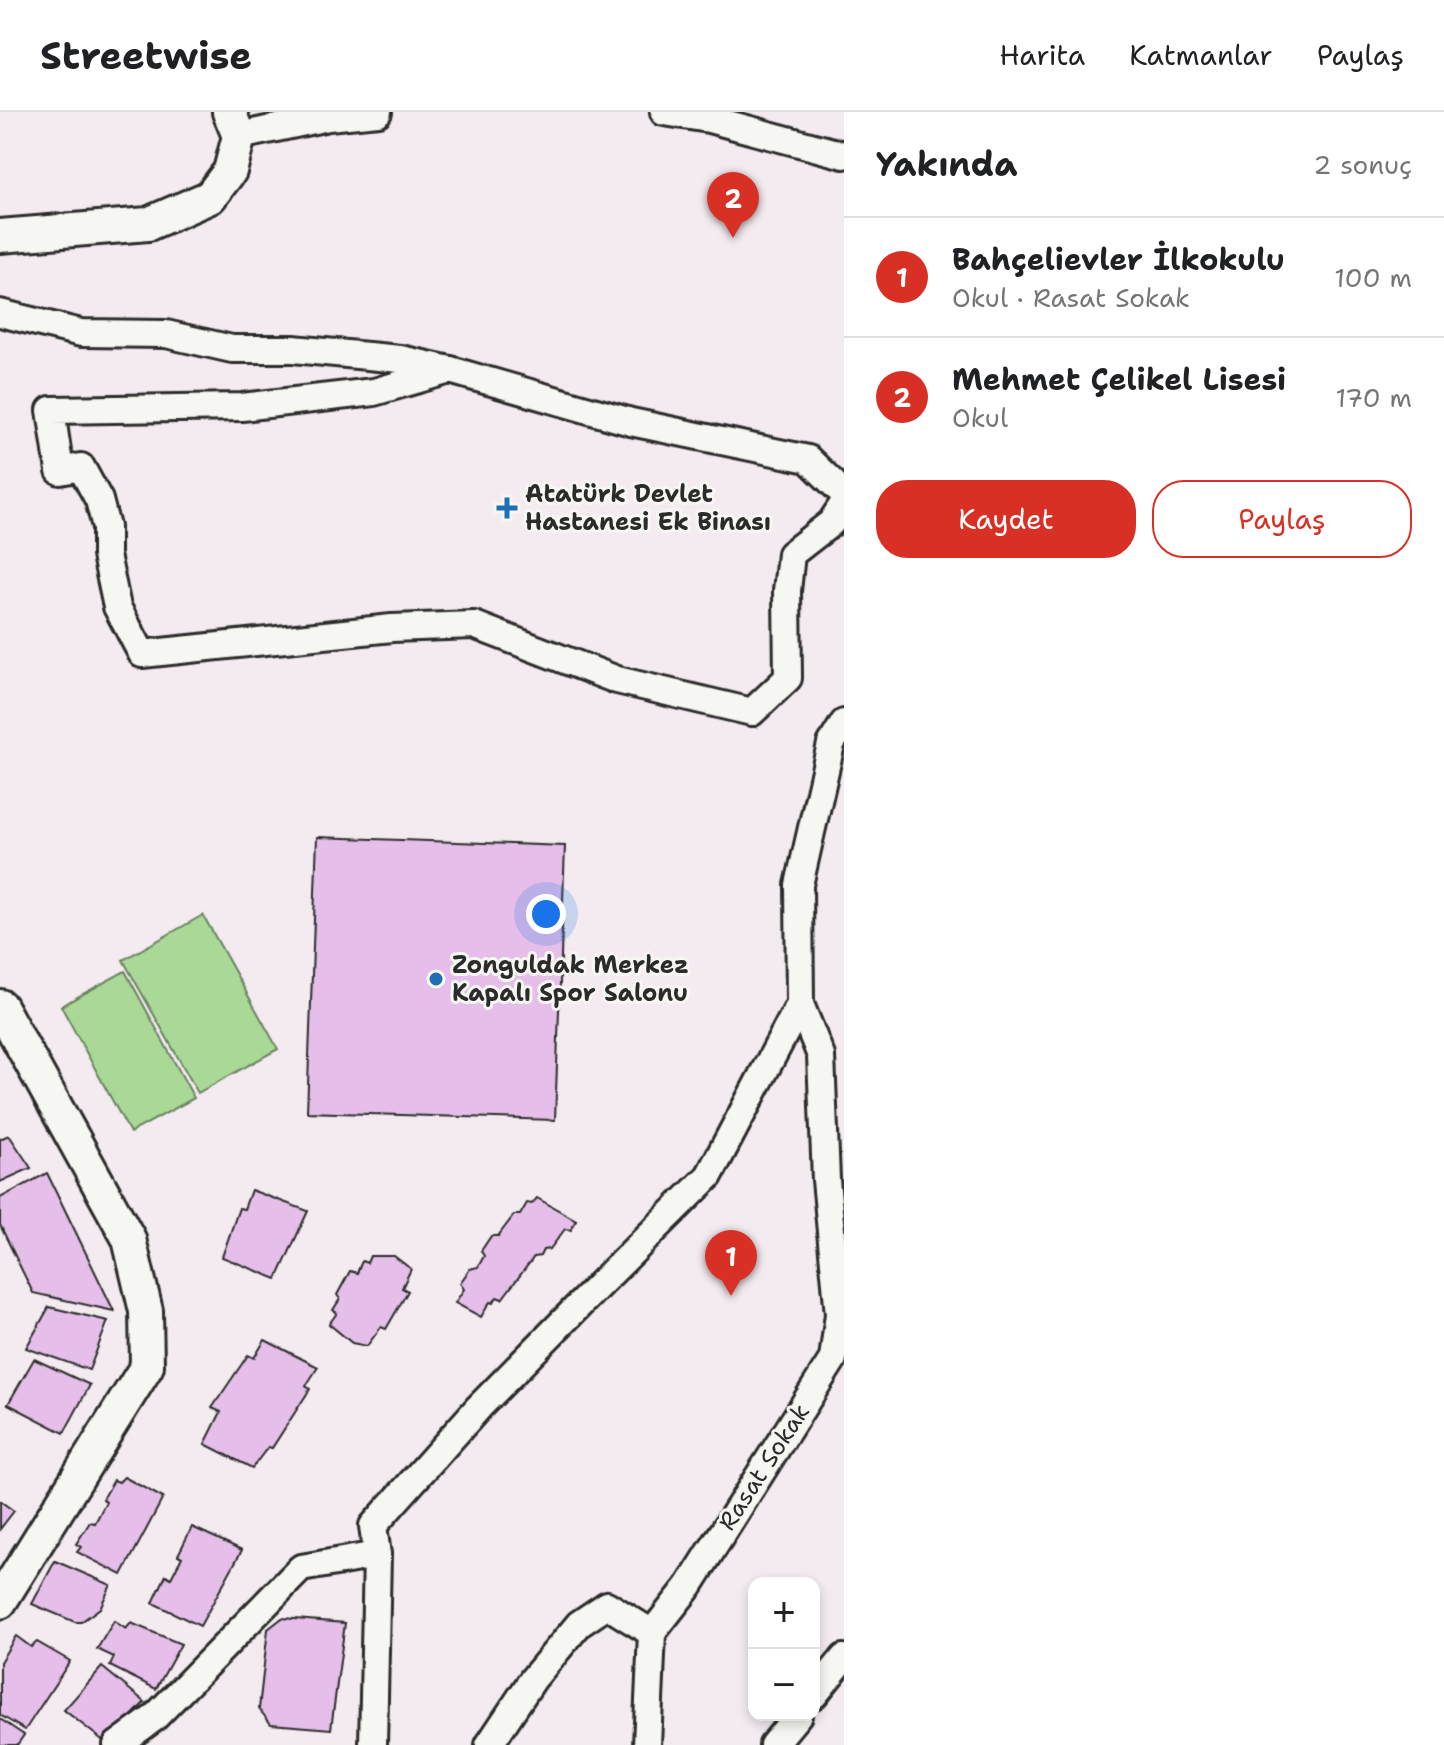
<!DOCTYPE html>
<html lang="tr">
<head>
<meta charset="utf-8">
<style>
  :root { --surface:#fff; --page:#f6f6f6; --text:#202124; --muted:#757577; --line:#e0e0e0; --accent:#d93025 }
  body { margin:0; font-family:"Shantell Sans",sans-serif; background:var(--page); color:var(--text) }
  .controls { position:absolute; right:24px; bottom:24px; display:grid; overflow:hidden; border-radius:16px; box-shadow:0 4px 12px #0003 }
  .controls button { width:72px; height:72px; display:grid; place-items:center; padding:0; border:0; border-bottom:2px solid var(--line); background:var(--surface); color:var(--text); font:40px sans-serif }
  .you { position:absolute; left:546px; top:802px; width:28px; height:28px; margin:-20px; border:6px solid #fff; border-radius:50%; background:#1a73e8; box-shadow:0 0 0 12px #1a73e833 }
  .badge { display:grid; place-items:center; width:52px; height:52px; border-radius:50%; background:var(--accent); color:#fff; font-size:26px; font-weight:700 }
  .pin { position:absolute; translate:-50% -66px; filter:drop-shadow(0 2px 4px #0008) }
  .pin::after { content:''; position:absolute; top:42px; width:28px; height:24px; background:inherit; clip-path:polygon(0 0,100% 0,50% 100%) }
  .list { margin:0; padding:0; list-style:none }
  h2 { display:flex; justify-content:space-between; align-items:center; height:104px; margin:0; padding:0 32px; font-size:34px }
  h2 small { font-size:26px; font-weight:400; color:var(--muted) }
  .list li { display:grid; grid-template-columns:52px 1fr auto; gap:24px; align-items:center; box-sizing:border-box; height:120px; padding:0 32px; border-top:2px solid var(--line) }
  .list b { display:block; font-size:30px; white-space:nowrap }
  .list p { margin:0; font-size:26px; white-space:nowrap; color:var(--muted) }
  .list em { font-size:26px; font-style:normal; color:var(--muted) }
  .actions { display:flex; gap:16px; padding:24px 32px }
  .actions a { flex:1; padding:18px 0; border:2px solid var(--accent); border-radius:32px; text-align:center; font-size:28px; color:var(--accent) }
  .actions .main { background:var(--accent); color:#fff }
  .map { position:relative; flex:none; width:844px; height:1633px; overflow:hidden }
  header { display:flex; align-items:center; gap:48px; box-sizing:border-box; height:112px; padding:0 40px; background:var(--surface); border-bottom:2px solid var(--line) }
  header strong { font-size:38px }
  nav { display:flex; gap:44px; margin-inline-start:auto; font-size:28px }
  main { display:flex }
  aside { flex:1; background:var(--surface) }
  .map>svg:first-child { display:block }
  .green { fill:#a9d897; stroke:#6a8261; stroke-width:2 }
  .building { fill:#e5bfe9; stroke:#2b2b2b; stroke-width:2 }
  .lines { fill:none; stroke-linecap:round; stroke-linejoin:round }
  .minor-casing { stroke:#2b2b2b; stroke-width:32 }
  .tertiary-casing { stroke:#2b2b2b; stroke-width:38 }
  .minor { stroke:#f6f6f2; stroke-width:26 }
  .tertiary { stroke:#f6f6f2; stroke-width:32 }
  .poi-dot { fill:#1f6fb2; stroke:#f6f6f2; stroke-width:3 }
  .labels { text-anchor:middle; stroke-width:6; stroke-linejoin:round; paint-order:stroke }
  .poi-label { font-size:24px; font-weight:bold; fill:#2b2b2b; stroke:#f6f6f2; text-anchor:start }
  .street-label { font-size:24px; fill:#2b2b2b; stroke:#f6f6f2 }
</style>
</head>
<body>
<header>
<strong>Streetwise</strong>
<nav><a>Harita</a><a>Katmanlar</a><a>Paylaş</a></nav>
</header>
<main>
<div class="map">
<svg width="844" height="1633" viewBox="0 0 844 1633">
  <rect width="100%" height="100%" fill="#f3ebf0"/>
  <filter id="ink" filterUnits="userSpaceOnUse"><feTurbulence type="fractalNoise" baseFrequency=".0125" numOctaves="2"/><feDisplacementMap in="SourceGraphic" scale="16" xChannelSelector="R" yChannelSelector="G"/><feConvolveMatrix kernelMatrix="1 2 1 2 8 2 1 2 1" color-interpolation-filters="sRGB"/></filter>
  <g filter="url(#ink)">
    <!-- green -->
    <g class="green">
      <path d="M203 803 278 937 198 981 123 848Z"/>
      <path d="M125 859 194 986 130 1021 61 894Z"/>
    </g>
    <!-- building -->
    <g class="building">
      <path d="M317 725 565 734 555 1008 307 1000Z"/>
      <path d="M9 1023 31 1056 0 1070V1027Z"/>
      <path d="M47 1061 114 1199 33 1181 0 1113V1086Z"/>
      <path d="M251 1078 308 1099 277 1167 222 1145 239 1096 244 1097Z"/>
      <path d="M537 1086 576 1108 571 1118 565 1117 550 1137 543 1138 540 1144 534 1145 502 1187 497 1185 493 1191 490 1190 481 1205 455 1191 464 1177 460 1171 470 1157 478 1155 484 1144 481 1139 491 1124H498L514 1103H520L527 1091 532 1092Z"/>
      <path d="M370 1144H394L411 1157 402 1176 408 1179 386 1217 381 1215 367 1234 352 1231 329 1212 337 1201 333 1198 340 1187 337 1183 350 1159 357 1161 362 1149 367 1151Z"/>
      <path d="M49 1195 108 1209 89 1258 26 1236Z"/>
      <path d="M265 1228 318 1255 306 1274 310 1277 272 1336 268 1335 252 1356 205 1332 221 1300 212 1296 248 1243 254 1246Z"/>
      <path d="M34 1247 90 1273 64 1321 8 1292Z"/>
      <path d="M124 1365 163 1386 122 1463 77 1440 81 1435 76 1432 90 1410 95 1411 106 1390 103 1387 114 1368 119 1370Z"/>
      <path d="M0 1389 14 1399 0 1417Z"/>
      <path d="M192 1415 242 1438 200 1514 153 1491 166 1463 171 1466 182 1445 178 1443Z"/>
      <path d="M55 1449 111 1473 100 1496 81 1510H75L32 1492Z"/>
      <path d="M282 1506 345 1511 331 1617 271 1612 259 1597 268 1517Z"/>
      <path d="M114 1509 126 1517 131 1511 181 1532 156 1577 110 1554 114 1545 97 1537Z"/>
      <path d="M16 1524 31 1535 37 1530 70 1549 25 1618 0 1603V1550Z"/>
      <path d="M102 1555 145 1590 106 1631 64 1598Z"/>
      <path d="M0 1607 24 1623 17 1633H0Z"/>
    </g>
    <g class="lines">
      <defs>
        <g id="minor">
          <path d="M664 0 709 7 844 43"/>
          <path d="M239 24 328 5 378 0"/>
          <path d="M0 201 81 221 166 222 232 237H293L400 247 450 258 631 310 808 347 844 382"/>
          <path d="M450 258 374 280 242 295 51 298 60 359 81 355 99 388 106 415V443L117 495 142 542 392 516 474 513 617 568 752 600 788 566 787 479 791 442 831 411 844 391"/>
          <path d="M652 1521 689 1474 833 1247 839 1202 826 1068 821 944 800 892"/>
          <path d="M814 1583 844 1546"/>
          <path d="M117 1633 154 1606 301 1456 377 1443 373 1414 479 1295 600 1172 709 1064 800 892 799 773 831 632 844 611"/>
          <path d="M373 1633 377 1443"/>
          <path d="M489 1633 533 1567 579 1512 607 1493 652 1521"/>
          <path d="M647 1633 652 1521"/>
          <path d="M773 1633 798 1603"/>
        </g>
        <g id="tertiary">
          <path d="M0 124 148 112 210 85 230 59 239 24 229 0"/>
          <path d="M0 894 129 1127 146 1199 147 1254 0 1490"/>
        </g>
      </defs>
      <!-- minor casing -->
      <use href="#minor" class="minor-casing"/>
      <!-- tertiary casing -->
      <use href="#tertiary" class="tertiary-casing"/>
      <!-- minor -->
      <use href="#minor" class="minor"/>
      <!-- tertiary -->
      <use href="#tertiary" class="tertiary"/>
    </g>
  </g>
  <!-- markers -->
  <g class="poi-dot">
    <path d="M503 384h8v8h8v8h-8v8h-8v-8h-8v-8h8z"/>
    <circle cx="436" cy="867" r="8"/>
  </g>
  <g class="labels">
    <!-- poi labels -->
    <g class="poi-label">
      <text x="525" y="390">Atatürk Devlet<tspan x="525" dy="28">Hastanesi Ek Binası</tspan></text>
      <text x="452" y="861">Zonguldak Merkez<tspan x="452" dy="28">Kapalı Spor Salonu</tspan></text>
    </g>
    <!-- street labels -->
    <g class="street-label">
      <text transform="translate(764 1355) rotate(-57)" y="8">Rasat Sokak</text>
    </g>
  </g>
</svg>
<div class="controls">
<button>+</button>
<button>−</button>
</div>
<div class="you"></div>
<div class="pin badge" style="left:731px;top:1184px">1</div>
<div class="pin badge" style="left:733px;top:126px">2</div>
</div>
<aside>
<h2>Yakında<small>2 sonuç</small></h2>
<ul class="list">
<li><span class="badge">1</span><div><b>Bahçelievler İlkokulu</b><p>Okul · Rasat Sokak</p></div><em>100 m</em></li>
<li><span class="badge">2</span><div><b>Mehmet Çelikel Lisesi</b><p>Okul</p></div><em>170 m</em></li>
</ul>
<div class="actions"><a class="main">Kaydet</a><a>Paylaş</a></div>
</aside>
</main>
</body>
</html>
